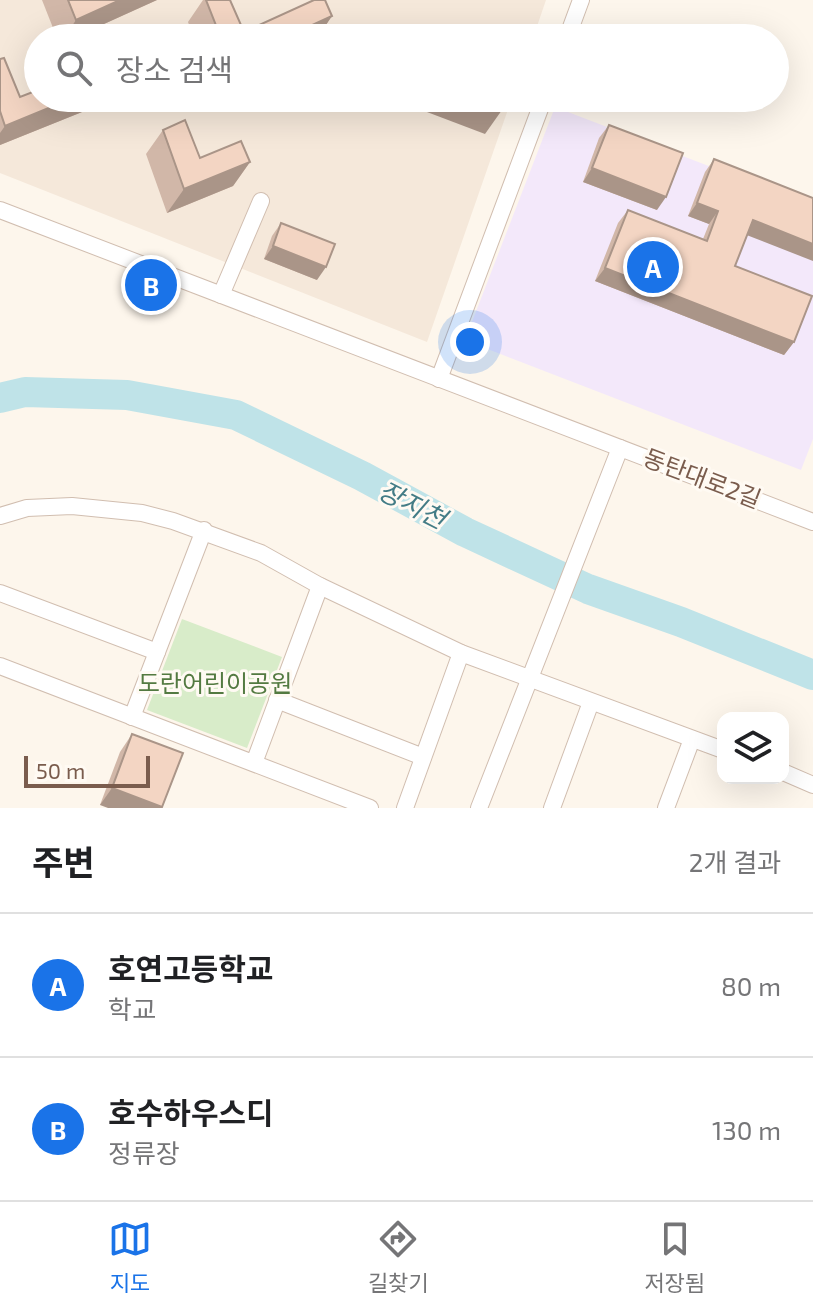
<!DOCTYPE html>
<html lang="ko">
<head>
<meta charset="utf-8">
<style>
  :root { --surface:#fff; --page:#f2f2f2; --text:#202124; --muted:#757577; --line:#e0e0e0; --accent:#1a73e8 }
  body { margin:0; font-family:"Exo 2","Noto Sans KR",sans-serif; background:var(--page); color:var(--text) }
  .controls { position:absolute; right:24px; bottom:24px; display:grid; overflow:hidden; border-radius:16px; box-shadow:0 8px 32px #0002 }
  .controls button { width:72px; height:72px; display:grid; place-items:center; padding:0; border:0; border-bottom:2px solid var(--line); background:var(--surface); color:var(--text); font:40px sans-serif }
  .scale { position:absolute; left:24px; bottom:20px; width:126px; box-sizing:border-box; padding-left:8px; border:4px solid #7a5c4d; border-top:0; font-size:22px; line-height:28px; white-space:nowrap; color:#7a5c4d; -webkit-text-stroke:6px #fffaf3; paint-order:stroke }
  .you { position:absolute; left:470px; top:342px; width:28px; height:28px; margin:-20px; border:6px solid #fff; border-radius:50%; background:#1a73e8; box-shadow:0 0 0 12px #1a73e833 }
  .badge { display:grid; place-items:center; width:52px; height:52px; border-radius:50%; background:var(--accent); color:#fff; font-size:26px; font-weight:700 }
  .pin { position:absolute; translate:-50% -50%; border:4px solid #fff; box-shadow:0 2px 8px #0006 }
  .list { margin:0; padding:0; list-style:none }
  h2 { display:flex; justify-content:space-between; align-items:center; height:104px; margin:0; padding:0 32px; font-size:34px }
  h2 small { font-size:26px; font-weight:400; color:var(--muted) }
  .list li { display:grid; grid-template-columns:52px 1fr auto; gap:24px; align-items:center; box-sizing:border-box; height:144px; padding:0 32px; border-top:2px solid var(--line) }
  .list b { display:block; font-size:30px; white-space:nowrap }
  .list p { margin:0; font-size:26px; white-space:nowrap; color:var(--muted) }
  .list em { font-size:26px; font-style:normal; color:var(--muted) }
  .icon { flex:none; width:44px; height:44px; fill:none; stroke:currentColor; stroke-width:2; stroke-linecap:round; stroke-linejoin:round }
  .map { position:relative; flex:none; width:813px; height:808px; overflow:hidden }
  .search { position:absolute; background:var(--surface); box-shadow:0 8px 32px #0002; left:24px; right:24px; top:24px; height:88px; display:flex; align-items:center; gap:20px; box-sizing:border-box; padding:0 28px; border-radius:44px; color:var(--muted); font-size:30px }
  .sheet { height:392px; background:var(--surface) }
  nav { display:flex; justify-content:space-around; align-items:center; box-sizing:border-box; height:112px; border-top:2px solid var(--line); background:var(--surface); font-size:22px; color:var(--muted) }
  nav a { display:grid; justify-items:center; gap:4px }
  nav .on { color:var(--accent) }
  .map>svg:first-child { display:block }
  .residential { fill:#f5e8da }
  .education { fill:#f3e8fa }
  .green { fill:#d8ecc9 }
  .lines { fill:none; stroke-linecap:round; stroke-linejoin:round }
  .river { stroke:#bfe3e8; stroke-width:30 }
  .minor-casing { stroke:#d1beb0; stroke-width:18 }
  .minor { stroke:#fff; stroke-width:16 }
  .wall { fill:#d1b7a8 }
  .shaded-wall { fill:#aa9588 }
  .building { fill:#f3d5c3; stroke:#aa9588; stroke-width:2 }
  .labels { text-anchor:middle; stroke-width:6; stroke-linejoin:round; paint-order:stroke }
  .street-label { font-size:24px; fill:#7a5c4d; stroke:#fffaf3 }
  .park-label { font-size:24px; fill:#537a41; stroke:#fffaf3 }
  .water-label { font-size:26px; font-style:italic; fill:#437c86; stroke:#fffaf3 }
</style>
</head>
<body>
<div class="map">
<svg width="813" height="808" viewBox="0 0 813 808">
  <rect width="100%" height="100%" fill="#fdf6ec"/>
  <!-- residential -->
  <path class="residential" d="M0 0H546L533 38H38V98H512L427 342 0 173Z"/>
  <!-- education -->
  <path class="education" d="M555 107 813 206V439L801 470 472 343 470 327Z"/>
  <!-- green -->
  <path class="green" d="M182 619 282 657 247 748 147 710Z"/>
  <g class="lines">
    <!-- river -->
    <path class="river" d="M0 398 25 392 127 395 236 415 362 476 465 532 588 589 681 622 813 675"/>
    <defs>
      <g id="minor">
        <path d="M567 38 581 0"/>
        <path d="M0 210 813 522"/>
        <path d="M221 295 261 201"/>
        <path d="M439 379 544 98"/>
        <path d="M0 516 27 508 72 506 142 513 173 521 261 553 320 586 461 653 723 750"/>
        <path d="M0 593 157 652"/>
        <path d="M0 666 370 808"/>
        <path d="M277 700 423 757"/>
        <path d="M132 717 204 530"/>
        <path d="M254 763 320 586"/>
        <path d="M783 772 813 785"/>
        <path d="M405 808 461 653"/>
        <path d="M479 808 620 448"/>
        <path d="M552 808 591 702"/>
        <path d="M666 808 692 739"/>
      </g>
    </defs>
    <!-- minor casing -->
    <use href="#minor" class="minor-casing"/>
    <!-- minor -->
    <use href="#minor" class="minor"/>
  </g>
  <!-- wall -->
  <g class="wall">
    <path d="M42 0H157L73 38H57Z"/>
    <path d="M203 0H230L244 32 332 16 317 38H194L188 22Z"/>
    <path d="M0 59 20 97 95 98 87 110 0 145Z"/>
    <path d="M609 125 657 210 583 182 599 138Z"/>
    <path d="M163 130 200 158 250 162 233 186 167 213 146 154Z"/>
    <path d="M714 159 747 235 735 266 794 342 784 355 595 281 618 223 628 210 703 239 709 224 688 216 705 172Z"/>
    <path d="M281 223 317 280 264 259 272 236Z"/>
    <path d="M132 734 162 808 100 805 120 752Z"/>
  </g>
  <!-- shaded-wall -->
  <g class="shaded-wall">
    <path d="M120 0H157L73 38H64L76 20Z"/>
    <path d="M332 16 317 38H284Z"/>
    <path d="M73 98H95L87 110 0 145V133L5 126Z"/>
    <path d="M390 98H471L502 110 485 134Z"/>
    <path d="M250 162 233 186 167 213 184 189Z"/>
    <path d="M592 168 666 197 657 210 583 182Z"/>
    <path d="M697 203 718 211 709 224 688 216Z"/>
    <path d="M753 220 813 244V261L744 234Z"/>
    <path d="M273 246 326 267 317 280 264 259Z"/>
    <path d="M605 268 794 342 784 355 595 281Z"/>
    <path d="M112 788 162 807V808H108L100 805Z"/>
  </g>
  <!-- building -->
  <g class="building">
    <path d="M68 0H120L76 20Z"/>
    <path d="M206 0H230L244 32 314 0H325L332 16 284 38H221Z"/>
    <path d="M372 29 395 38H369Z"/>
    <path d="M4 58 20 97 38 90V98H73L5 126 0 111V59Z"/>
    <path d="M471 98H506L502 110Z"/>
    <path d="M185 120 200 158 241 141 250 162 184 189 163 130Z"/>
    <path d="M609 125 683 153 666 197 592 168Z"/>
    <path d="M714 159 813 198V244L753 220 735 266 812 296 794 342 605 268 628 210 707 241 718 211 697 203Z"/>
    <path d="M281 223 335 244 326 267 273 246Z"/>
    <path d="M132 734 183 753 162 807 112 788Z"/>
  </g>
  <g class="labels">
    <!-- street labels -->
    <g class="street-label">
      <text transform="translate(702 479) rotate(21)" y="8">동탄대로2길</text>
    </g>
    <!-- park labels -->
    <g class="park-label">
      <text x="215" y="692">도란어린이공원</text>
    </g>
    <!-- water labels -->
    <g class="water-label">
      <text transform="translate(412 505) rotate(27)" y="9">장지천</text>
    </g>
  </g>
</svg>
<div class="controls">
<button><svg class="icon" aria-label="layers" viewBox="0 0 24 24"><path d="M12 4l9 5-9 5-9-5zM3 14l9 5 9-5"/></svg></button>
</div>
<div class="scale">50 m</div>
<div class="you"></div>
<div class="pin badge" style="left:653px;top:267px">A</div>
<div class="pin badge" style="left:151px;top:285px">B</div>
<div class="search"><svg class="icon" aria-label="search" viewBox="0 0 24 24"><circle cx="10" cy="10" r="6"/><path d="M15 15l6 6"/></svg>장소 검색</div>
</div>
<section class="sheet">
<h2>주변<small>2개 결과</small></h2>
<ul class="list">
<li><span class="badge">A</span><div><b>호연고등학교</b><p>학교</p></div><em>80 m</em></li>
<li><span class="badge">B</span><div><b>호수하우스디</b><p>정류장</p></div><em>130 m</em></li>
</ul>
</section>
<nav>
<a class="on"><svg class="icon" aria-label="map" viewBox="0 0 24 24"><path d="M3 6l6-2 6 2 6-2v14l-6 2-6-2-6 2zM9 4v14M15 6v14"/></svg>지도</a>
<a><svg class="icon" aria-label="directions" viewBox="0 0 24 24"><path d="M12 3l9 9-9 9-9-9zM9 14v-3h6M13 9l2 2-2 2"/></svg>길찾기</a>
<a><svg class="icon" aria-label="saved" viewBox="0 0 24 24"><path d="M7 4h10v16l-5-4-5 4z"/></svg>저장됨</a>
</nav>
</body>
</html>
